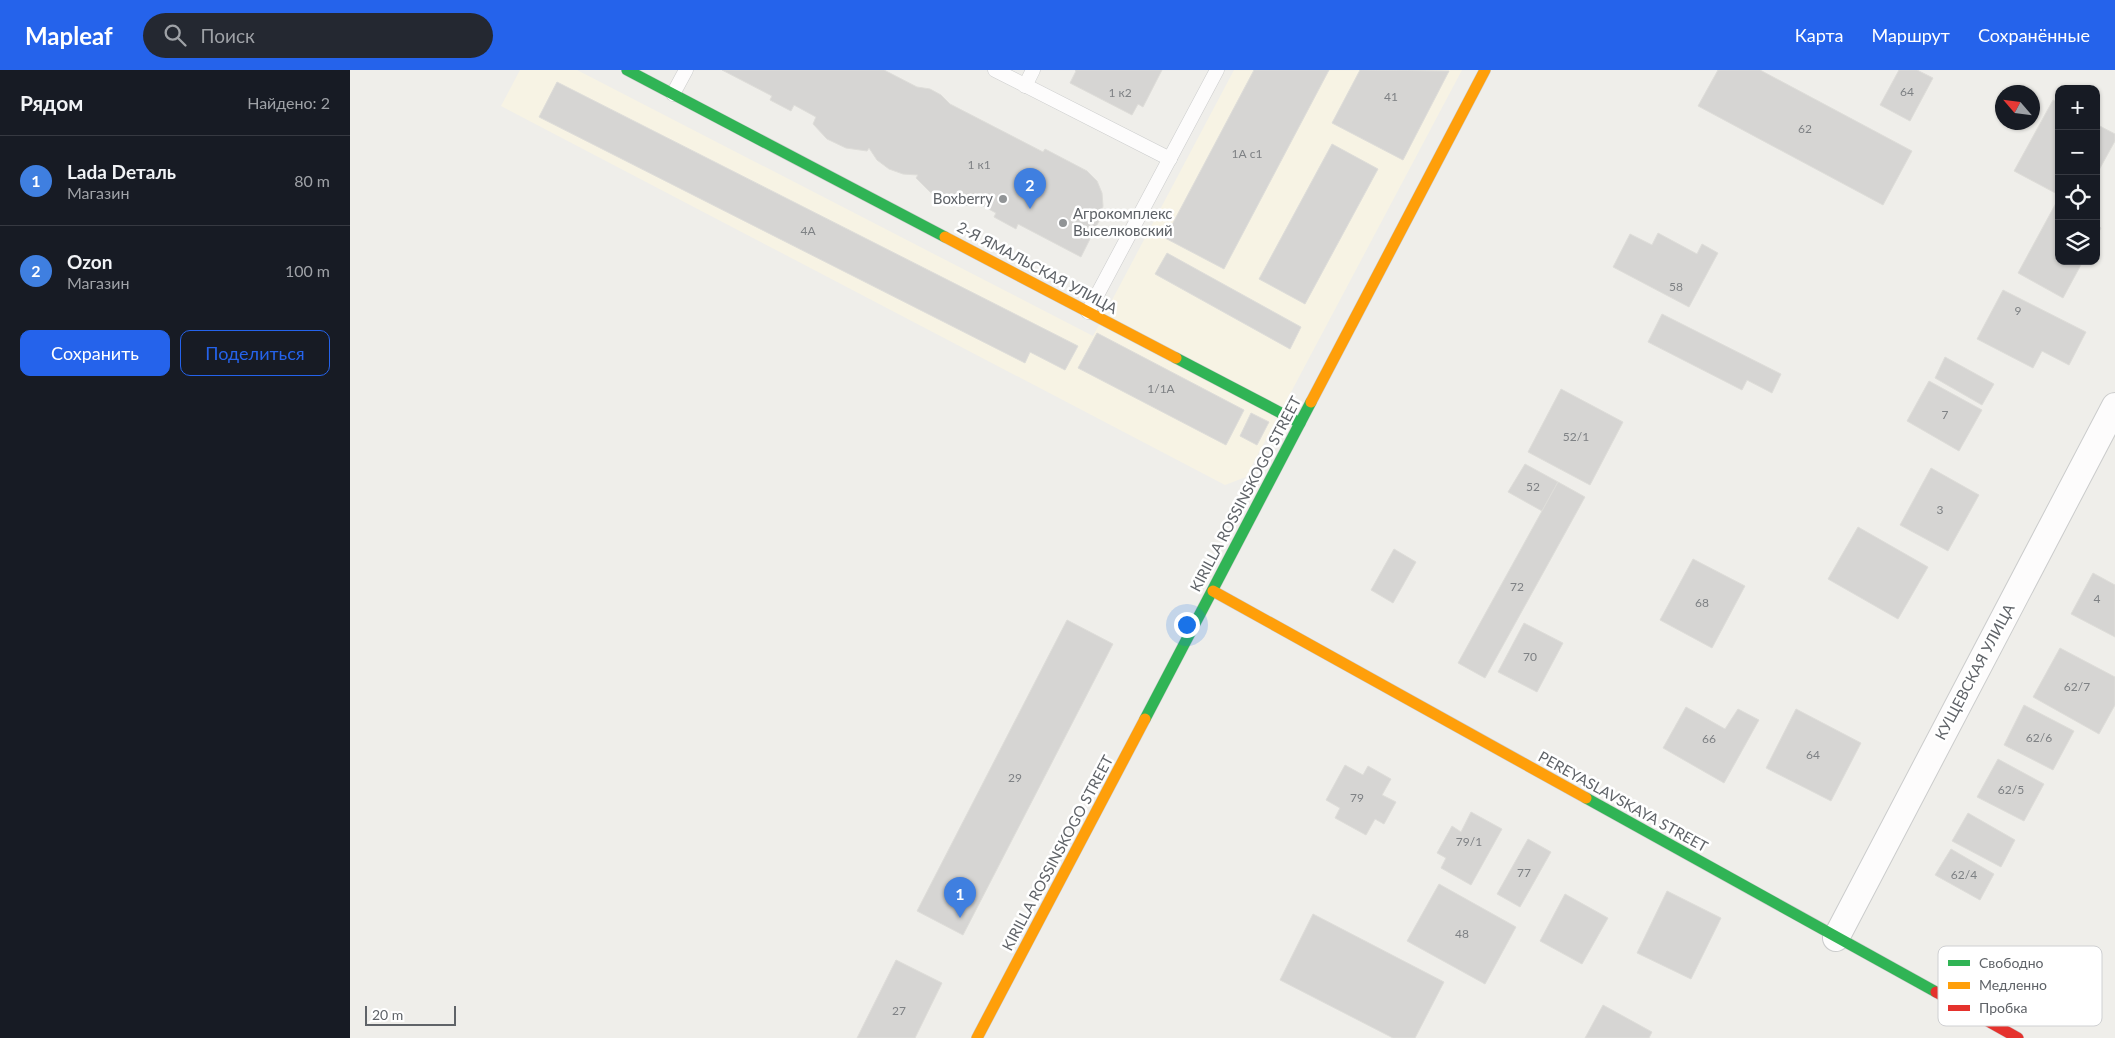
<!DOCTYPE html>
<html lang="ru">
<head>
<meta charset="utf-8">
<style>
  :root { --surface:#171b24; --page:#242831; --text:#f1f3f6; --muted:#9ea1a6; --line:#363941; --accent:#2563eb }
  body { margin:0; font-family:Lato,sans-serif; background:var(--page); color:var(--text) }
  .controls { position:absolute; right:15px; top:15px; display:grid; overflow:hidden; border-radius:10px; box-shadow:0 1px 4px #0004 }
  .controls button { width:45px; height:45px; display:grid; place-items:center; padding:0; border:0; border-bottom:1px solid var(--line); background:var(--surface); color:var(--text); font:25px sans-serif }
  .compass { position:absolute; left:1645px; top:15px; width:45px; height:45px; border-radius:50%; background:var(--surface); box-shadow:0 1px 4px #0004; rotate:298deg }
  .scale { position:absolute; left:15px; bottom:12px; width:91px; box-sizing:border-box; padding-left:5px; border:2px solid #5f6368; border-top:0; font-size:14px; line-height:18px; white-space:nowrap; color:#5f6368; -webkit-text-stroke:4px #fff; paint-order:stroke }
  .you { position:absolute; left:836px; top:554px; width:18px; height:18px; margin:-12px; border:4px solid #fff; border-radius:50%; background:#1a73e8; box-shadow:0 0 0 8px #1a73e833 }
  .badge { display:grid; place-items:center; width:32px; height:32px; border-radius:50%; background:var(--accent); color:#fff; font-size:16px; font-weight:700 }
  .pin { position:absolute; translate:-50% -41px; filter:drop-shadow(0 1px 2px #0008) }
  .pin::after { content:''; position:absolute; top:26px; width:18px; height:15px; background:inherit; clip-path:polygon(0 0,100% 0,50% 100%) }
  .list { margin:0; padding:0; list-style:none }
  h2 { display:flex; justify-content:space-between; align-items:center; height:65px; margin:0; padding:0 20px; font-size:21px }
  h2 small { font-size:16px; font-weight:400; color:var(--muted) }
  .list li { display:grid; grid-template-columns:32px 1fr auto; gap:15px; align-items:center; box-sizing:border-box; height:90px; padding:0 20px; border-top:1px solid var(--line) }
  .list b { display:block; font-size:19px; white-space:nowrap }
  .list p { margin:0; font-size:16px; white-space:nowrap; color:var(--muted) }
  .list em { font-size:16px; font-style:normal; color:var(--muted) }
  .actions { display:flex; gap:10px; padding:15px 20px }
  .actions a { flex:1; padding:11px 0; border:1px solid var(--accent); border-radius:10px; text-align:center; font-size:18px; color:var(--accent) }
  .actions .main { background:var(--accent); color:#fff }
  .icon { flex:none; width:28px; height:28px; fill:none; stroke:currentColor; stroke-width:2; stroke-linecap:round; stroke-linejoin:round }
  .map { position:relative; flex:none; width:1765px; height:968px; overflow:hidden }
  header { display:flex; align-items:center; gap:30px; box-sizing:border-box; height:70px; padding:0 25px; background:var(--accent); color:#fff }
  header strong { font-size:24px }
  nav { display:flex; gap:28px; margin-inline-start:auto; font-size:18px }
  .search { width:350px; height:45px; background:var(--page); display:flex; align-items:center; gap:12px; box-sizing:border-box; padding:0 18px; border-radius:28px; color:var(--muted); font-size:19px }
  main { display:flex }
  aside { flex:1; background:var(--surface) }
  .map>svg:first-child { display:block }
  .commercial { fill:#f7f3e4 }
  .building { fill:#d6d5d3; stroke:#deddd9 }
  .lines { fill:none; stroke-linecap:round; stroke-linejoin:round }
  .lane-casing { stroke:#cbcccc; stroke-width:15 }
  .street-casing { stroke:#cbcccc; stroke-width:28 }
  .fast-casing { stroke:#cacacb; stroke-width:12 }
  .slow-casing { stroke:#cacacb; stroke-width:12 }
  .jam-casing { stroke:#cacacb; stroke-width:12 }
  .lane { stroke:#fdfcfc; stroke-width:14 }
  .street { stroke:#fdfcfc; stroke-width:26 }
  .fast { stroke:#30b455; stroke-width:11 }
  .slow { stroke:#ff9f0a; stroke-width:11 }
  .jam { stroke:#e5322d; stroke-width:11 }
  .poi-dot { fill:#919496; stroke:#fff; stroke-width:2 }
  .labels { text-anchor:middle; stroke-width:5; stroke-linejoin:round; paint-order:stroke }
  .number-label { font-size:12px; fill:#7e8184 }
  .poi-label { font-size:15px; fill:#5f6368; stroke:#fff; text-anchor:end }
  .street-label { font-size:15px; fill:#5f6368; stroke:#fff }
  .key { fill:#fff; stroke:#cfd0d2; stroke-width:1 }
  .key-label { font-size:14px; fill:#5f6368 }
</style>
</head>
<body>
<header>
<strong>Mapleaf</strong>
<div class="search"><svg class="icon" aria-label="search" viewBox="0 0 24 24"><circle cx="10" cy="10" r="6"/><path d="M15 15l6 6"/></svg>Поиск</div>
<nav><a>Карта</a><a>Маршрут</a><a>Сохранённые</a></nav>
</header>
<main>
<aside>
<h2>Рядом<small>Найдено: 2</small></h2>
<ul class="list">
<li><span class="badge" style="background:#3f7fe0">1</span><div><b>Lada Dеталь</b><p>Магазин</p></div><em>80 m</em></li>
<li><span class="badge" style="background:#3f7fe0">2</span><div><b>Ozon</b><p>Магазин</p></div><em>100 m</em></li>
</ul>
<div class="actions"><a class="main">Сохранить</a><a>Поделиться</a></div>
</aside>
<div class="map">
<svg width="1765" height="968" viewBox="0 0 1765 968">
  <rect width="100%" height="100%" fill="#efeeea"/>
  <!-- commercial -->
  <path class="commercial" d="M170 0H227L743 266 884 0H1112L896 407 875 415 151 36Z"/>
  <!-- building -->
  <g class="building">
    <path d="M372 0H534L567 17 580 19 591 25 600 34 693 82 695 79 737 101 747 111 752 123 753 136 750 149 731 187 668 154 666 159 644 147 646 143 624 131 621 136 600 132 581 123 566 108 568 105 553 104 539 99 527 90 519 78 517 81 496 78 477 69 463 54 466 47 444 35 441 41 420 30 422 26Z"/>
    <path d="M725 0H812L793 37 788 34 782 45 720 13 726 1Z"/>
    <path d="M904 0H979L874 199 815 168Z"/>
    <path d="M1010 0 1099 1 1053 90 982 53Z"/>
    <path d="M1368 0H1410L1562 81 1533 135 1348 36Z"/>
    <path d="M1549 0H1567L1583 8 1560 51 1530 35Z"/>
    <path d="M207 12 728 276 715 300 680 282 675 293 189 47Z"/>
    <path d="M1703 30 1709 33V125L1664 101Z"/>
    <path d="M1746 54 1765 64V71L1749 100 1746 99Z"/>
    <path d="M982 74 1028 99 955 234 909 209Z"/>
    <path d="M1706 133 1709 134V191H1733L1713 228 1668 203Z"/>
    <path d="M1746 155 1751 158 1746 167Z"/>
    <path d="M1308 163 1347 184 1352 174 1368 183 1339 237 1263 197 1280 164 1302 175Z"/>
    <path d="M817 183 951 257 940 279 805 204Z"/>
    <path d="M1653 220 1736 262 1719 295 1692 281 1683 298 1627 269Z"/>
    <path d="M1312 244 1431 304 1422 323 1397 310 1392 320 1298 272Z"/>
    <path d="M747 263 894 340 876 375 728 298Z"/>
    <path d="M1595 287 1644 314 1632 335 1585 308Z"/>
    <path d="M1579 311 1632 340 1609 381 1557 351Z"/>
    <path d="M1211 319 1273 352 1240 415 1178 382Z"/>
    <path d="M901 343 919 352 907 375 890 366Z"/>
    <path d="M1175 394 1208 412 1192 441 1158 422Z"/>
    <path d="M1581 398 1629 425 1598 481 1550 455Z"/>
    <path d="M1208 412 1235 427 1135 608 1108 593Z"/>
    <path d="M1508 457 1578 497 1548 549 1478 509Z"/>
    <path d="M1044 479 1066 492 1043 533 1021 520Z"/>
    <path d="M1343 489 1395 516 1362 578 1310 550Z"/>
    <path d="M1743 503 1765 515V567L1721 544Z"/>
    <path d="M717 550 763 574 613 865 567 841Z"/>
    <path d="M1174 553 1213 573 1187 622 1148 602Z"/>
    <path d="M1710 578 1765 607V635L1749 664 1683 627Z"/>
    <path d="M1674 635 1724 661 1703 700 1654 675Z"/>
    <path d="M1336 637 1375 659 1388 639 1409 650 1374 713 1313 678Z"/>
    <path d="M1446 639 1511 673 1481 731 1416 698Z"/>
    <path d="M1648 689 1694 714 1674 751 1627 727Z"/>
    <path d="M995 695 1013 705 1018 696 1041 709 1032 725 1046 732 1034 754 1025 749 1016 765 985 748 990 738 976 730Z"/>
    <path d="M1121 742 1152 759 1121 815 1091 798 1096 788 1087 783 1102 756 1111 762Z"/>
    <path d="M1618 743 1665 770 1651 797 1602 771Z"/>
    <path d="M1178 769 1201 782 1170 837 1147 824Z"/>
    <path d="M1601 779 1644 804 1630 830 1585 805Z"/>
    <path d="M1089 814 1166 857 1135 914 1057 871Z"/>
    <path d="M1317 821 1371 848 1341 909 1287 883Z"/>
    <path d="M1215 824 1258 848 1232 894 1190 871Z"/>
    <path d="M963 844 1094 912 1065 968H1043L930 910Z"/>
    <path d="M546 890 592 913 565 968H507Z"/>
    <path d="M1253 935 1302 962 1299 968H1235Z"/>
  </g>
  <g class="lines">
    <defs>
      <g id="lane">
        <path d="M645 0 820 89"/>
        <path d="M675 16 683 0"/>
        <path d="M323 24 336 0"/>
        <path d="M738 242 867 0"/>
      </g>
      <path id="street" d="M1486 868 1765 336"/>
      <g id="fast">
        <path d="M277 0 595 167"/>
        <path d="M826 288 950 353"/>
        <path d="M795 649 961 332"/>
        <path d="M1236 728 1586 922"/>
      </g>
      <g id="slow">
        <path d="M595 167 826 288"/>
        <path d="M961 332 1135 0"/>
        <path d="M863 521 1236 728"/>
        <path d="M627 968 795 649"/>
      </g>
      <path id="jam" d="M1586 922 1668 968"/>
    </defs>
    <!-- lane casing -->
    <use href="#lane" class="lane-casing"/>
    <!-- street casing -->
    <use href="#street" class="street-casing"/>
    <!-- fast casing -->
    <use href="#fast" class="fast-casing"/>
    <!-- slow casing -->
    <use href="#slow" class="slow-casing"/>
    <!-- jam casing -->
    <use href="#jam" class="jam-casing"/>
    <!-- lane -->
    <use href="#lane" class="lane"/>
    <!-- street -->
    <use href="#street" class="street"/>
    <!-- fast -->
    <use href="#fast" class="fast"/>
    <!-- slow -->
    <use href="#slow" class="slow"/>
    <!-- jam -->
    <use href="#jam" class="jam"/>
  </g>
  <!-- markers -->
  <g class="poi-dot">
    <circle cx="653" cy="129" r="5"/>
    <circle cx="713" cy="153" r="5"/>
  </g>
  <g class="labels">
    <!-- number labels -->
    <g class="number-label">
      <text x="1557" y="26">64</text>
      <text x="770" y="27">1 к2</text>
      <text x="1041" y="31">41</text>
      <text x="1455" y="63">62</text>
      <text x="897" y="88">1А с1</text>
      <text x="629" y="99">1 к1</text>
      <text x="458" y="165">4А</text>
      <text x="1326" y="221">58</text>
      <text x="1668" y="245">9</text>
      <text x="811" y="323">1/1А</text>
      <text x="1595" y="349">7</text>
      <text x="1226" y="371">52/1</text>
      <text x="1183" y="421">52</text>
      <text x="1590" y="444">3</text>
      <text x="1167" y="521">72</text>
      <text x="1747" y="533">4</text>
      <text x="1352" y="537">68</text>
      <text x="1180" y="591">70</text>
      <text x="1727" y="621">62/7</text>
      <text x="1689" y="672">62/6</text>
      <text x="1359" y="673">66</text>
      <text x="1463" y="689">64</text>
      <text x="665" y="712">29</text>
      <text x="1661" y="724">62/5</text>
      <text x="1007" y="732">79</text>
      <text x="1119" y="776">79/1</text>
      <text x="1174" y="807">77</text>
      <text x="1614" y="809">62/4</text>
      <text x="1112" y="868">48</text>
      <text x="549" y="945">27</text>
    </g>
    <!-- poi labels -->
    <g class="poi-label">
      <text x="643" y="134">Boxberry</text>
      <text x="723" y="149" text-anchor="start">Агрокомплекс<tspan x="723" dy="17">Выселковский</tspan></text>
    </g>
    <!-- street labels -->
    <g class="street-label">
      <text transform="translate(687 198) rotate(28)" y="5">2-Я ЯМАЛЬСКАЯ УЛИЦА</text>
      <text transform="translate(896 424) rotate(-62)" y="5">KIRILLA ROSSINSKOGO STREET</text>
      <text transform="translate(1625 602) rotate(-62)" y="5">КУЩЕВСКАЯ УЛИЦА</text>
      <text transform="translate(1273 732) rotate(29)" y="5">PEREYASLAVSKAYA STREET</text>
      <text transform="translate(708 783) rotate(-62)" y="5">KIRILLA ROSSINSKOGO STREET</text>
    </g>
  </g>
  <!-- legend -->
  <rect x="1588" y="876" width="164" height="80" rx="8" class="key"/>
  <rect x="1598" y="890" width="22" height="6" fill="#30b455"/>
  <rect x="1598" y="912" width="22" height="7" fill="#ff9f0a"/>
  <rect x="1598" y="935" width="22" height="6" fill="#e5322d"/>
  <g class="key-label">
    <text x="1629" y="898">Свободно</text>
    <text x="1629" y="920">Медленно</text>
    <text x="1629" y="943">Пробка</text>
  </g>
</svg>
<div class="controls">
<button>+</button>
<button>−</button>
<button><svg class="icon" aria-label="locate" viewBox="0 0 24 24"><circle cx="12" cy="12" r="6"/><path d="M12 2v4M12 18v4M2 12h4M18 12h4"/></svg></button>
<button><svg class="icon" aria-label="layers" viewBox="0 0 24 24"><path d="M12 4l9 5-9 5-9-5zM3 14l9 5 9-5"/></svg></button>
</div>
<svg class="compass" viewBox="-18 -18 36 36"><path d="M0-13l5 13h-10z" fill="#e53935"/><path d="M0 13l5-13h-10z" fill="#9ea1a6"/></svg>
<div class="scale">20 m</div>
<div class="you"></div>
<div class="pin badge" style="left:610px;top:848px;background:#3f7fe0">1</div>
<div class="pin badge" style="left:680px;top:139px;background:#3f7fe0">2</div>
</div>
</main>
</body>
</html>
